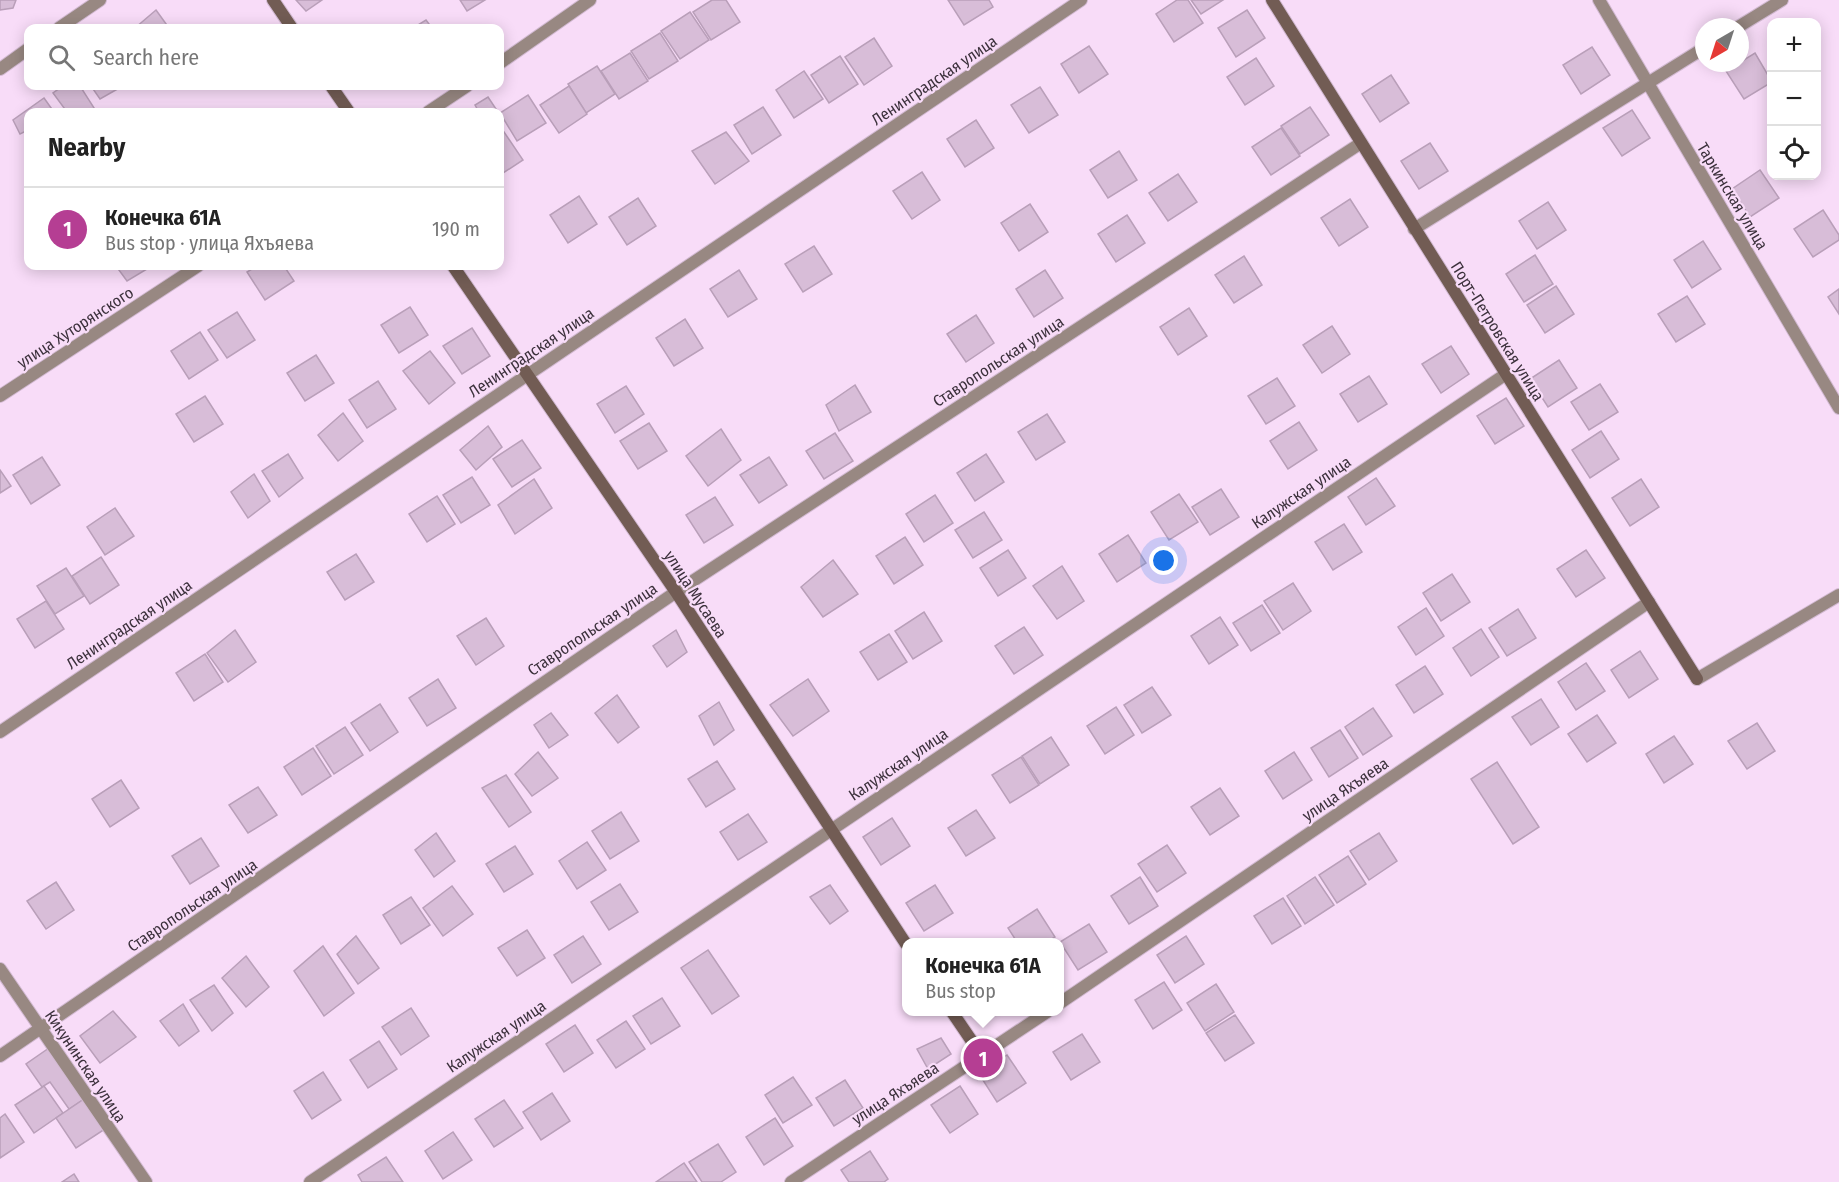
<!DOCTYPE html>
<html lang="en">
<head>
<meta charset="utf-8">
<style>
  :root { --surface:#fff; --page:#f6f6f6; --text:#222; --muted:#767676; --line:#e0e0e0; --accent:#b53e93 }
  body { margin:0; font-family:"Fira Sans Condensed",sans-serif; background:var(--page); color:var(--text) }
  .controls { position:absolute; right:18px; top:18px; display:grid; overflow:hidden; border-radius:12px; box-shadow:0 3px 15px #0003 }
  .controls button { width:54px; height:54px; display:grid; place-items:center; padding:0; border:0; border-bottom:2px solid var(--line); background:var(--surface); color:var(--text); font:30px sans-serif }
  .compass { position:absolute; left:1695px; top:18px; width:54px; height:54px; border-radius:50%; background:var(--surface); box-shadow:0 3px 15px #0003; rotate:219deg }
  .you { position:absolute; left:1164px; top:561px; width:21px; height:21px; margin:-15px; border:4px solid #fff; border-radius:50%; background:#1a73e8; box-shadow:0 0 0 9px #1a73e833 }
  .badge { display:grid; place-items:center; width:39px; height:39px; border-radius:50%; background:var(--accent); color:#fff; font-size:20px; font-weight:700 }
  .pin { position:absolute; translate:-50% -50%; border:3px solid #fff; box-shadow:0 2px 6px #0006 }
  .popup { position:absolute; left:902px; top:938px; width:162px; height:78px; box-sizing:border-box; display:grid; place-content:center; border-radius:12px; background:var(--surface); filter:drop-shadow(0 2px 4px #0005); font-size:20px; white-space:nowrap; color:var(--muted) }
  .popup b { font-size:22px; color:var(--text) }
  .popup::after { content:''; position:absolute; left:50%; top:100%; margin-left:-12px; border:12px solid transparent; border-top-color:var(--surface) }
  .list { margin:0; padding:0; list-style:none }
  h2 { display:flex; justify-content:space-between; align-items:center; height:78px; margin:0; padding:0 24px; font-size:26px }
  h2 small { font-size:20px; font-weight:400; color:var(--muted) }
  .list li { display:grid; grid-template-columns:39px 1fr auto; gap:18px; align-items:center; box-sizing:border-box; height:84px; padding:0 24px; border-top:2px solid var(--line) }
  .list b { display:block; font-size:22px; white-space:nowrap }
  .list p { margin:0; font-size:20px; white-space:nowrap; color:var(--muted) }
  .list em { font-size:20px; font-style:normal; color:var(--muted) }
  .icon { flex:none; width:33px; height:33px; fill:none; stroke:currentColor; stroke-width:2; stroke-linecap:round; stroke-linejoin:round }
  .map { position:relative; flex:none; width:1839px; height:1182px; overflow:hidden }
  .search { position:absolute; background:var(--surface); box-shadow:0 3px 15px #0003; left:24px; top:24px; width:480px; height:66px; display:flex; align-items:center; gap:15px; box-sizing:border-box; padding:0 21px; border-radius:12px; color:var(--muted); font-size:22px }
  .panel { position:absolute; background:var(--surface); box-shadow:0 3px 15px #0003; left:24px; top:108px; width:480px; height:162px; border-radius:12px }
  .map>svg:first-child { display:block }
  .building { fill:#d8bdd8; stroke:#b99fb9; stroke-width:1.5 }
  .lines { fill:none; stroke-linecap:round; stroke-linejoin:round }
  .street-casing { stroke:#d2bad2; stroke-width:14 }
  .secondary-casing { stroke:#d2bad2; stroke-width:14 }
  .street { stroke:#988882; stroke-width:12 }
  .secondary { stroke:#725c54; stroke-width:12 }
  .labels { text-anchor:middle; stroke-width:4.5; stroke-linejoin:round; paint-order:stroke }
  .street-label { font-size:16px; fill:#3c313c; stroke:#f8dcf8 }
</style>
</head>
<body>
<div class="map">
<svg width="1839" height="1182" viewBox="0 0 1839 1182">
  <rect width="100%" height="100%" fill="#f8dcf8"/>
  <!-- building -->
  <g class="building">
    <path d="M0 0H16L13 8 0 10Z"/>
    <path d="M296 0H322L306 11Z"/>
    <path d="M460 0H485L467 11Z"/>
    <path d="M712 0H726L740 22 711 40 693 12Z"/>
    <path d="M948 0H989L993 7 964 25Z"/>
    <path d="M1177 0H1188L1203 23 1174 42 1156 14Z"/>
    <path d="M1191 0H1223L1201 14Z"/>
    <path d="M156 10 169 28H135Z"/>
    <path d="M1247 10 1265 38 1236 57 1218 28Z"/>
    <path d="M690 12 709 40 680 59 661 31Z"/>
    <path d="M426 20 432 28H413Z"/>
    <path d="M660 33 678 61 649 79 631 51Z"/>
    <path d="M874 38 892 66 864 85 845 57Z"/>
    <path d="M1089 46 1108 74 1079 93 1061 64Z"/>
    <path d="M1592 47 1610 75 1581 94 1563 65Z"/>
    <path d="M630 53 648 81 619 99 601 71Z"/>
    <path d="M1755 53 1772 82 1744 99 1726 71Z"/>
    <path d="M840 56 858 84 829 103 811 75Z"/>
    <path d="M1256 58 1274 86 1245 105 1227 77Z"/>
    <path d="M597 66 615 94 586 113 568 84Z"/>
    <path d="M804 71 823 99 794 118 776 90Z"/>
    <path d="M1391 75 1409 103 1380 122 1362 94Z"/>
    <path d="M63 86H80L96 111 67 112 53 93Z"/>
    <path d="M91 86H120L121 87 100 99Z"/>
    <path d="M569 86 587 114 559 133 540 105Z"/>
    <path d="M1040 87 1058 115 1029 133 1011 105Z"/>
    <path d="M528 95 546 123 517 141 500 113Z"/>
    <path d="M488 97 498 112H479L475 105Z"/>
    <path d="M44 98 54 112H28V134L26 131 20 134 13 120Z"/>
    <path d="M763 107 781 135 752 154 734 125Z"/>
    <path d="M1310 107 1329 135 1300 154 1281 126Z"/>
    <path d="M1632 110 1650 138 1622 156 1603 128Z"/>
    <path d="M976 120 994 148 965 167 947 139Z"/>
    <path d="M1281 128 1300 156 1271 175 1252 147Z"/>
    <path d="M504 132 523 160 500 175V135Z"/>
    <path d="M726 132 749 161 715 184 692 151Z"/>
    <path d="M1430 143 1448 171 1419 189 1401 161Z"/>
    <path d="M1119 151 1137 180 1108 198 1090 170Z"/>
    <path d="M1760 170 1779 198 1750 217 1732 189Z"/>
    <path d="M922 172 940 200 912 219 893 191Z"/>
    <path d="M1178 174 1197 202 1168 221 1149 193Z"/>
    <path d="M579 196 597 224 568 243 550 215Z"/>
    <path d="M638 198 656 226 627 245 609 217Z"/>
    <path d="M1350 199 1368 227 1339 246 1321 218Z"/>
    <path d="M1548 202 1566 230 1537 249 1519 221Z"/>
    <path d="M1030 204 1048 232 1019 251 1001 223Z"/>
    <path d="M1823 210 1839 235V240L1813 257 1794 229Z"/>
    <path d="M1127 215 1145 243 1116 262 1098 234Z"/>
    <path d="M1703 241 1721 269 1692 288 1674 260Z"/>
    <path d="M814 246 832 274 803 292 785 264Z"/>
    <path d="M1535 255 1553 284 1524 302 1506 274Z"/>
    <path d="M1244 256 1262 285 1234 303 1215 275Z"/>
    <path d="M116 266H152L127 281Z"/>
    <path d="M257 266H284L294 281 265 300 247 272Z"/>
    <path d="M739 270 757 299 728 317 710 289Z"/>
    <path d="M1045 270 1063 298 1034 317 1016 289Z"/>
    <path d="M1556 286 1574 314 1545 333 1527 305Z"/>
    <path d="M1839 289V314L1828 297Z"/>
    <path d="M1687 296 1705 324 1676 342 1658 314Z"/>
    <path d="M410 307 428 335 399 353 381 325Z"/>
    <path d="M1189 308 1207 336 1178 355 1160 327Z"/>
    <path d="M237 312 255 340 227 358 208 330Z"/>
    <path d="M976 315 994 343 966 362 947 334Z"/>
    <path d="M685 319 703 348 674 366 656 338Z"/>
    <path d="M1332 326 1350 354 1322 373 1303 345Z"/>
    <path d="M472 328 490 356 462 374 443 346Z"/>
    <path d="M200 332 218 360 189 379 171 351Z"/>
    <path d="M1451 346 1469 374 1441 393 1422 364Z"/>
    <path d="M430 351 455 383 429 404 403 371Z"/>
    <path d="M316 355 334 383 305 401 287 373Z"/>
    <path d="M1559 360 1577 388 1548 407 1530 379Z"/>
    <path d="M1369 376 1387 404 1358 422 1340 394Z"/>
    <path d="M1277 378 1295 406 1266 424 1248 396Z"/>
    <path d="M378 381 396 409 367 428 349 400Z"/>
    <path d="M1600 384 1618 412 1589 430 1571 402Z"/>
    <path d="M855 385 871 412 839 431 826 405Z"/>
    <path d="M626 386 644 414 615 433 597 404Z"/>
    <path d="M205 396 223 424 194 442 176 414Z"/>
    <path d="M1506 398 1524 426 1495 444 1477 416Z"/>
    <path d="M343 413 363 441 338 461 318 435Z"/>
    <path d="M1047 414 1065 442 1036 460 1018 432Z"/>
    <path d="M1299 422 1317 450 1288 469 1270 441Z"/>
    <path d="M649 423 667 451 638 469 620 441Z"/>
    <path d="M488 426 502 447 476 470 460 450Z"/>
    <path d="M721 429 741 460 708 486 686 456Z"/>
    <path d="M1601 431 1619 459 1590 478 1572 450Z"/>
    <path d="M835 433 853 461 824 479 806 451Z"/>
    <path d="M522 440 541 468 512 487 493 459Z"/>
    <path d="M288 454 303 478 279 497 262 471Z"/>
    <path d="M986 454 1004 482 975 501 957 473Z"/>
    <path d="M42 457 60 485 31 504 13 475Z"/>
    <path d="M769 457 787 485 759 503 740 475Z"/>
    <path d="M0 470 11 486 0 493Z"/>
    <path d="M254 474 270 501 248 518 231 492Z"/>
    <path d="M472 477 490 505 461 523 443 495Z"/>
    <path d="M1376 478 1395 506 1366 525 1348 497Z"/>
    <path d="M534 479 552 508 515 534 498 505Z"/>
    <path d="M1641 479 1659 507 1630 526 1612 498Z"/>
    <path d="M1221 489 1239 517 1210 535 1192 507Z"/>
    <path d="M1179 494 1198 522 1169 540 1151 512Z"/>
    <path d="M935 495 953 523 924 542 906 514Z"/>
    <path d="M437 496 455 524 427 542 409 514Z"/>
    <path d="M715 497 733 525 704 543 686 515Z"/>
    <path d="M115 508 134 536 105 555 87 527Z"/>
    <path d="M984 512 1002 540 973 558 955 530Z"/>
    <path d="M1344 524 1362 552 1333 570 1315 542Z"/>
    <path d="M1128 535 1146 563 1117 582 1099 554Z"/>
    <path d="M905 537 923 565 894 584 876 556Z"/>
    <path d="M1008 550 1026 578 998 596 980 568Z"/>
    <path d="M1586 550 1605 578 1576 597 1557 569Z"/>
    <path d="M356 554 374 582 345 600 327 572Z"/>
    <path d="M101 557 119 585 90 604 72 576Z"/>
    <path d="M833 560 858 594 823 617 801 587Z"/>
    <path d="M1062 566 1084 601 1057 619 1033 586Z"/>
    <path d="M66 568 84 596 55 614 37 586Z"/>
    <path d="M1452 574 1470 602 1441 621 1423 593Z"/>
    <path d="M1293 583 1311 611 1283 630 1264 601Z"/>
    <path d="M46 601 64 629 35 648 17 619Z"/>
    <path d="M1262 605 1280 633 1251 651 1233 623Z"/>
    <path d="M1426 608 1444 636 1416 655 1398 627Z"/>
    <path d="M1518 609 1536 638 1507 656 1489 628Z"/>
    <path d="M924 612 942 641 913 659 895 631Z"/>
    <path d="M1220 617 1238 645 1209 664 1191 636Z"/>
    <path d="M486 618 504 646 476 665 457 636Z"/>
    <path d="M1024 627 1043 655 1014 674 995 646Z"/>
    <path d="M1481 629 1499 657 1471 676 1453 648Z"/>
    <path d="M235 630 256 662 228 682 207 653Z"/>
    <path d="M676 630 687 652 667 667 653 646Z"/>
    <path d="M889 634 907 662 878 680 860 652Z"/>
    <path d="M1640 651 1658 679 1629 698 1611 670Z"/>
    <path d="M205 654 223 682 194 701 176 673Z"/>
    <path d="M1586 663 1605 691 1576 710 1558 682Z"/>
    <path d="M1425 666 1443 694 1414 713 1396 685Z"/>
    <path d="M438 679 456 708 427 726 409 698Z"/>
    <path d="M808 679 829 711 793 736 770 705Z"/>
    <path d="M1152 687 1171 715 1142 733 1124 705Z"/>
    <path d="M617 695 639 727 618 743 595 713Z"/>
    <path d="M1541 699 1559 727 1531 745 1512 717Z"/>
    <path d="M719 702 734 730 714 745 699 716Z"/>
    <path d="M380 704 398 732 370 751 351 723Z"/>
    <path d="M1116 707 1134 735 1105 754 1087 726Z"/>
    <path d="M1373 708 1392 736 1363 755 1345 727Z"/>
    <path d="M551 713 568 735 549 748 534 725Z"/>
    <path d="M1597 715 1616 743 1587 762 1568 734Z"/>
    <path d="M1757 723 1775 751 1747 769 1728 741Z"/>
    <path d="M345 727 363 755 334 774 316 746Z"/>
    <path d="M1340 730 1358 758 1329 777 1311 748Z"/>
    <path d="M1674 736 1693 764 1664 783 1646 754Z"/>
    <path d="M1051 737 1069 765 1040 784 1022 756Z"/>
    <path d="M313 748 331 776 302 795 284 767Z"/>
    <path d="M538 752 558 778 532 796 515 774Z"/>
    <path d="M1294 752 1312 780 1283 799 1265 771Z"/>
    <path d="M1021 757 1039 785 1010 803 992 775Z"/>
    <path d="M717 761 735 789 706 807 688 779Z"/>
    <path d="M1497 762 1539 827 1513 844 1471 779Z"/>
    <path d="M506 775 531 812 509 827 482 788Z"/>
    <path d="M121 780 139 808 110 827 92 799Z"/>
    <path d="M258 787 277 815 248 833 229 805Z"/>
    <path d="M1220 788 1239 816 1210 835 1191 807Z"/>
    <path d="M976 810 995 838 966 856 948 828Z"/>
    <path d="M621 812 639 841 610 859 592 831Z"/>
    <path d="M748 814 767 842 738 860 720 832Z"/>
    <path d="M892 818 910 846 881 865 863 837Z"/>
    <path d="M436 833 455 861 434 877 415 850Z"/>
    <path d="M1379 833 1397 861 1369 880 1350 851Z"/>
    <path d="M201 838 219 866 190 884 172 856Z"/>
    <path d="M587 842 606 870 577 889 559 861Z"/>
    <path d="M1167 845 1186 873 1157 892 1138 864Z"/>
    <path d="M515 846 533 874 504 892 486 864Z"/>
    <path d="M1348 856 1366 884 1337 903 1319 875Z"/>
    <path d="M1140 877 1158 906 1129 924 1111 896Z"/>
    <path d="M1315 877 1334 905 1305 924 1287 896Z"/>
    <path d="M56 882 74 910 46 929 27 901Z"/>
    <path d="M620 884 638 912 609 930 591 902Z"/>
    <path d="M830 885 848 911 830 924 810 897Z"/>
    <path d="M935 885 953 913 924 931 906 903Z"/>
    <path d="M452 886 473 914 443 936 423 908Z"/>
    <path d="M411 897 430 925 401 944 383 915Z"/>
    <path d="M1283 898 1301 926 1272 944 1254 916Z"/>
    <path d="M1037 909 1055 937 1047 942H1017L1008 928Z"/>
    <path d="M1089 924 1107 952 1078 970 1060 942Z"/>
    <path d="M527 930 545 958 517 976 498 948Z"/>
    <path d="M356 936 379 968 358 984 337 954Z"/>
    <path d="M583 936 601 964 572 983 554 955Z"/>
    <path d="M1186 936 1204 964 1175 983 1157 955Z"/>
    <path d="M323 946 354 993 324 1016 294 971Z"/>
    <path d="M708 950 739 996 712 1014 681 968Z"/>
    <path d="M246 956 269 987 246 1007 222 978Z"/>
    <path d="M1164 982 1182 1010 1153 1029 1135 1000Z"/>
    <path d="M1216 984 1234 1012 1205 1031 1187 1003Z"/>
    <path d="M214 985 233 1013 212 1031 190 1000Z"/>
    <path d="M662 998 680 1026 651 1044 633 1016Z"/>
    <path d="M183 1004 199 1031 179 1046 160 1021Z"/>
    <path d="M411 1008 429 1036 401 1055 382 1027Z"/>
    <path d="M113 1011 136 1037 100 1063 80 1036Z"/>
    <path d="M1235 1015 1254 1043 1225 1061 1206 1033Z"/>
    <path d="M626 1021 645 1049 616 1068 597 1040Z"/>
    <path d="M575 1025 593 1053 564 1072 546 1044Z"/>
    <path d="M1082 1034 1100 1062 1071 1080 1053 1052Z"/>
    <path d="M941 1038 951 1054 928 1069 917 1049Z"/>
    <path d="M379 1041 397 1069 368 1088 350 1060Z"/>
    <path d="M49 1048 84 1099 69 1109 50 1082 42 1087 26 1064Z"/>
    <path d="M1007 1055 1026 1083 997 1102 979 1074Z"/>
    <path d="M323 1072 341 1100 312 1119 294 1091Z"/>
    <path d="M793 1077 812 1105 783 1123 765 1095Z"/>
    <path d="M845 1080 863 1108 834 1126 816 1098Z"/>
    <path d="M44 1086 63 1113 34 1133 15 1105Z"/>
    <path d="M960 1086 978 1114 950 1133 931 1105Z"/>
    <path d="M552 1093 570 1121 541 1140 523 1112Z"/>
    <path d="M84 1099 105 1129 76 1148 56 1118Z"/>
    <path d="M504 1100 523 1128 494 1147 475 1119Z"/>
    <path d="M5 1114 24 1142 0 1158V1118Z"/>
    <path d="M775 1118 793 1146 764 1165 746 1137Z"/>
    <path d="M453 1132 472 1160 443 1179 425 1151Z"/>
    <path d="M718 1144 736 1172 721 1182H702L689 1162Z"/>
    <path d="M870 1151 888 1179 884 1182H849L841 1170Z"/>
    <path d="M386 1157 403 1182H362L358 1175Z"/>
    <path d="M684 1163 697 1182H656Z"/>
    <path d="M74 1174 79 1182H62Z"/>
  </g>
  <g class="lines">
    <defs>
      <g id="street">
        <path d="M1599 0 1839 408"/>
        <path d="M1738 27 1782 0"/>
        <path d="M59 28 100 0"/>
        <path d="M500 63 590 0"/>
        <path d="M0 69 28 49"/>
        <path d="M428 112 467 86"/>
        <path d="M1414 229 1704 48"/>
        <path d="M0 396 198 266"/>
        <path d="M1697 679 1839 595"/>
        <path d="M0 732 1081 0"/>
        <path d="M0 969 146 1182"/>
        <path d="M1060 1003 1649 602"/>
        <path d="M0 1056 676 592 1361 143"/>
        <path d="M310 1182 1506 374"/>
        <path d="M791 1182 1047 1012"/>
      </g>
      <g id="secondary">
        <path d="M273 0 292 28"/>
        <path d="M1272 0 1697 679"/>
        <path d="M331 86 349 112"/>
        <path d="M453 266 676 592 906 944"/>
        <path d="M952 1012 982 1056"/>
      </g>
    </defs>
    <!-- street casing -->
    <use href="#street" class="street-casing"/>
    <!-- secondary casing -->
    <use href="#secondary" class="secondary-casing"/>
    <!-- street -->
    <use href="#street" class="street"/>
    <!-- secondary -->
    <use href="#secondary" class="secondary"/>
  </g>
  <g class="labels">
    <!-- street labels -->
    <g class="street-label">
      <text transform="translate(934 80) rotate(-34)" y="6">Ленинградская улица</text>
      <text transform="translate(1733 196) rotate(59)" y="6">Таркинская улица</text>
      <text transform="translate(75 327) rotate(-33)" y="6">улица Хуторянского</text>
      <text transform="translate(1498 331) rotate(58)" y="6">Порт-Петровская улица</text>
      <text transform="translate(531 352) rotate(-34)" y="6">Ленинградская улица</text>
      <text transform="translate(998 361) rotate(-33)" y="6">Ставропольская улица</text>
      <text transform="translate(1301 492) rotate(-34)" y="6">Калужская улица</text>
      <text transform="translate(696 594) rotate(57)" y="6">улица Мусаева</text>
      <text transform="translate(129 624) rotate(-34)" y="6">Ленинградская улица</text>
      <text transform="translate(592 629) rotate(-34)" y="6">Ставропольская улица</text>
      <text transform="translate(898 764) rotate(-34)" y="6">Калужская улица</text>
      <text transform="translate(1345 789) rotate(-34)" y="6">улица Яхъяева</text>
      <text transform="translate(192 905) rotate(-34)" y="6">Ставропольская улица</text>
      <text transform="translate(496 1036) rotate(-34)" y="6">Калужская улица</text>
      <text transform="translate(86 1066) rotate(56)" y="6">Кикунинская улица</text>
      <text transform="translate(895 1093) rotate(-33)" y="6">улица Яхъяева</text>
    </g>
  </g>
</svg>
<div class="controls">
<button>+</button>
<button>−</button>
<button><svg class="icon" aria-label="locate" viewBox="0 0 24 24"><circle cx="12" cy="12" r="6"/><path d="M12 2v4M12 18v4M2 12h4M18 12h4"/></svg></button>
</div>
<svg class="compass" viewBox="-18 -18 36 36"><path d="M0-13l5 13h-10z" fill="#e53935"/><path d="M0 13l5-13h-10z" fill="#767676"/></svg>
<div class="you"></div>
<div class="pin badge" style="left:983px;top:1058px">1</div>
<div class="popup"><b>Конечка 61А</b>Bus stop</div>
<div class="search"><svg class="icon" aria-label="search" viewBox="0 0 24 24"><circle cx="10" cy="10" r="6"/><path d="M15 15l6 6"/></svg>Search here</div>
<section class="panel">
<h2>Nearby<small></small></h2>
<ul class="list">
<li><span class="badge">1</span><div><b>Конечка 61А</b><p>Bus stop · улица Яхъяева</p></div><em>190 m</em></li>
</ul>
</section>
</div>
</body>
</html>
